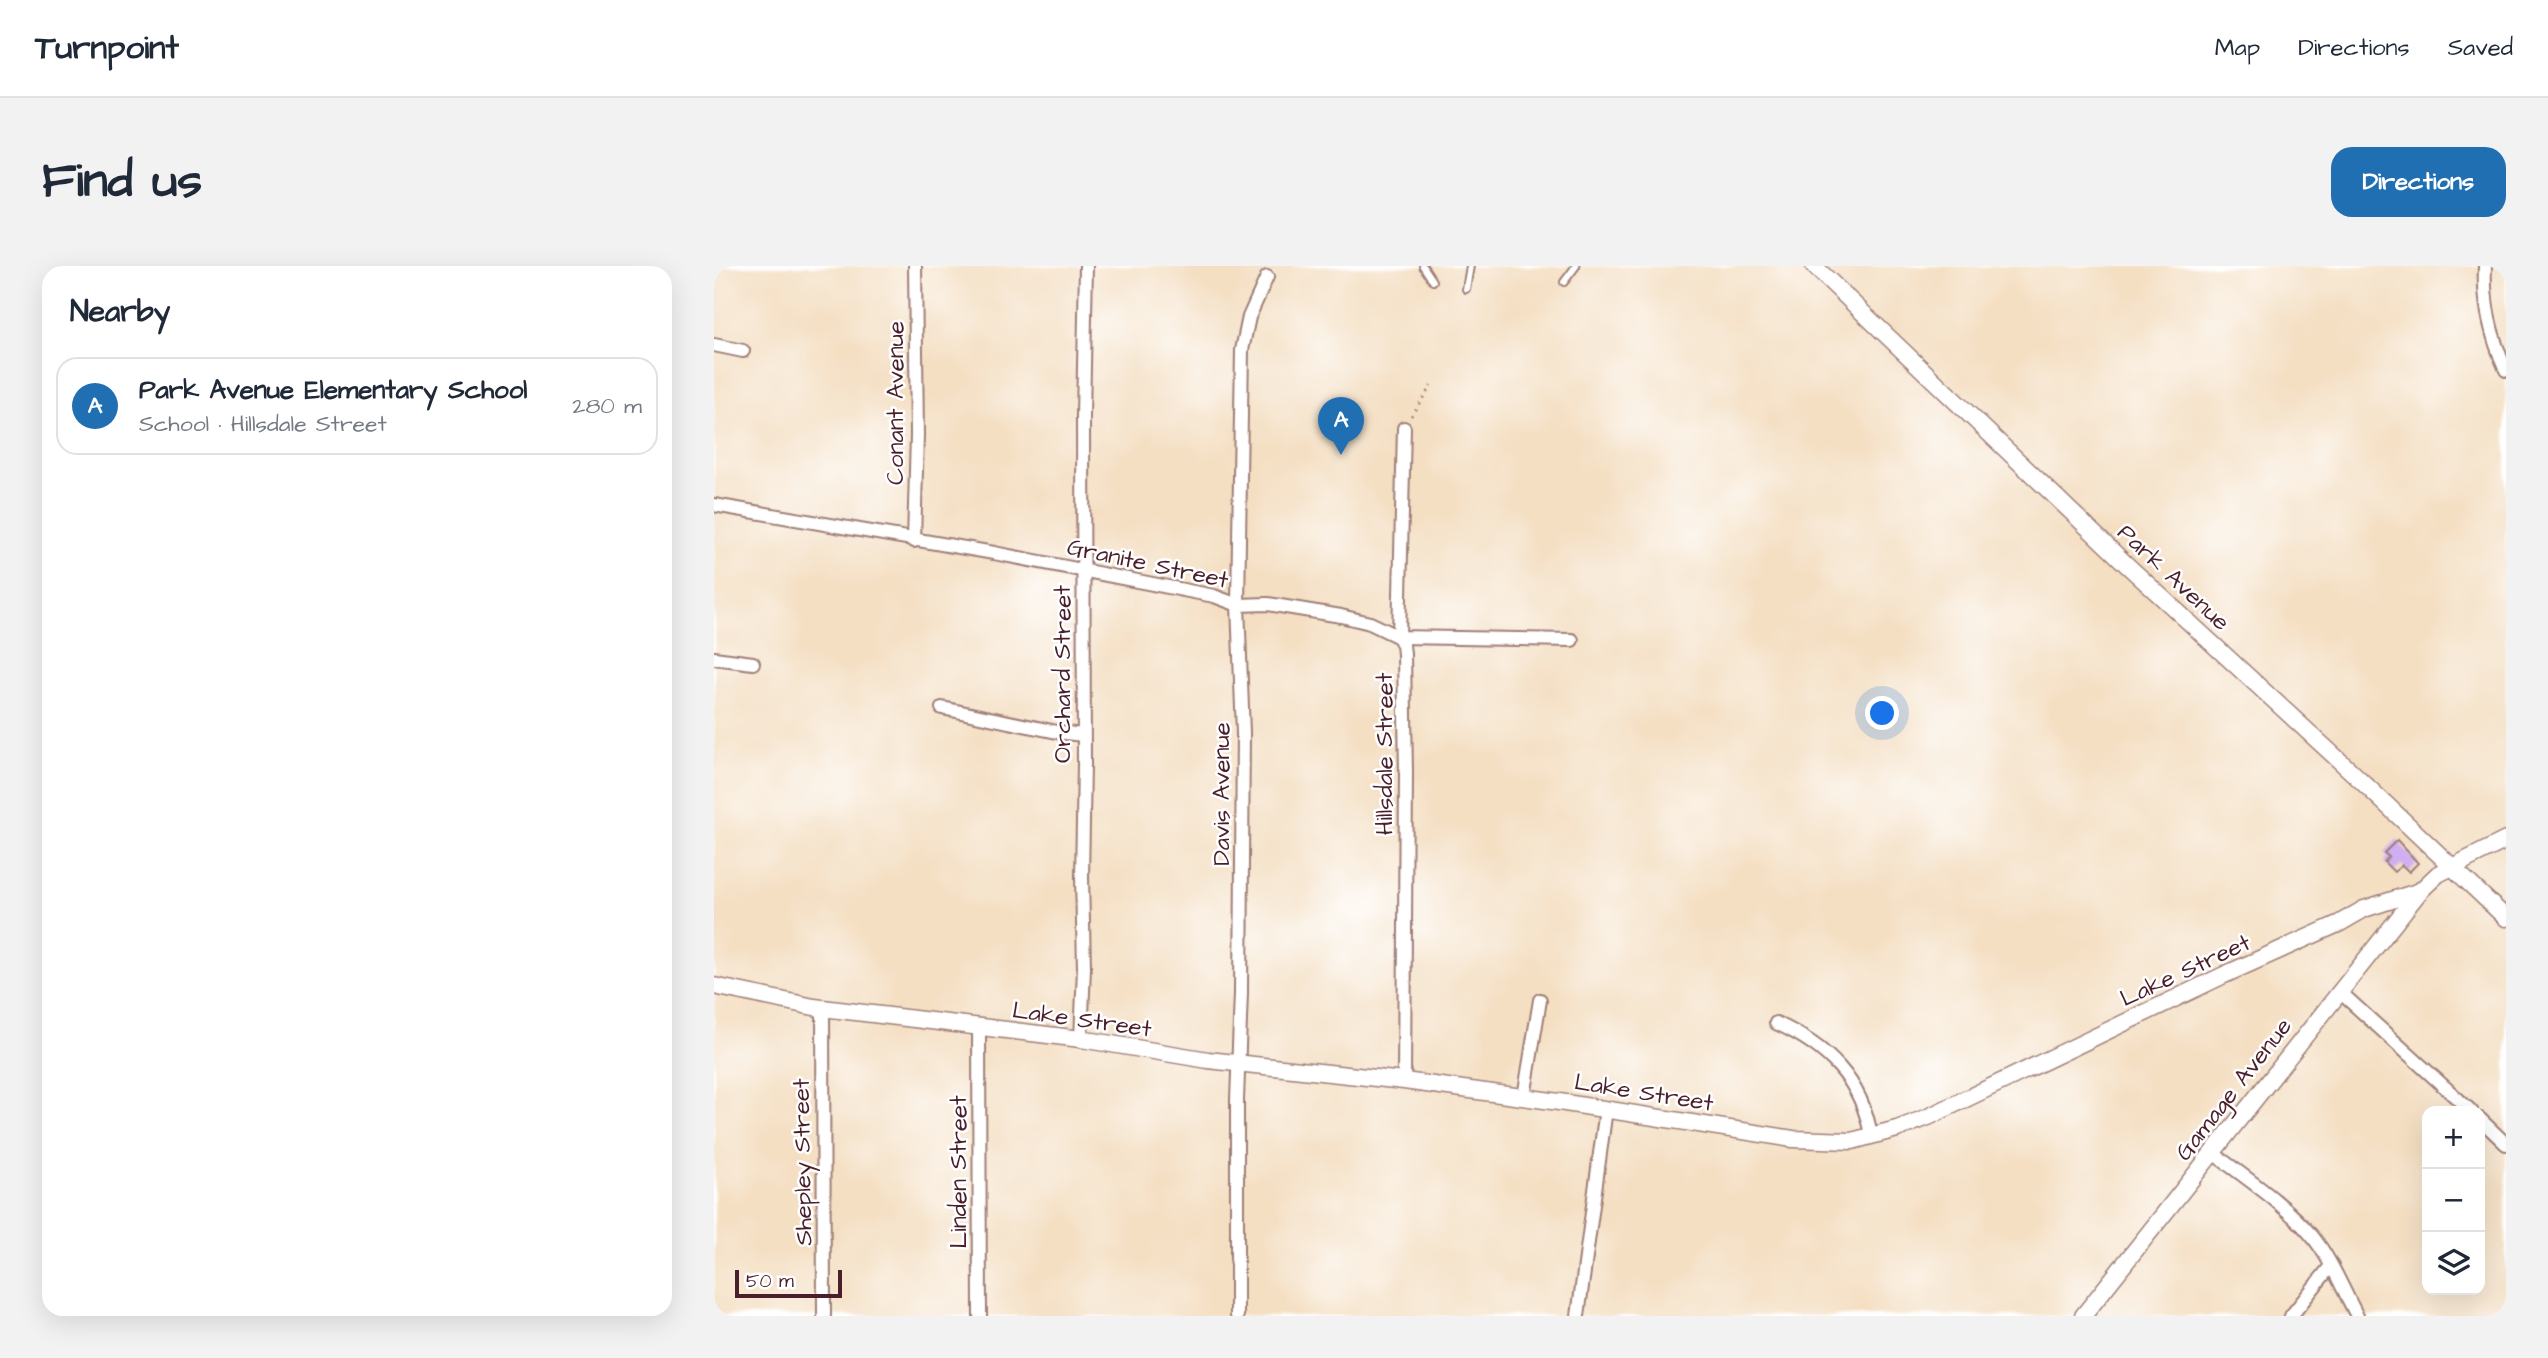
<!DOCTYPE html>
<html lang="en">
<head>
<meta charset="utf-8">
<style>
  :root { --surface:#fff; --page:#f2f2f3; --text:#1f2937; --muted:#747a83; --line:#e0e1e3; --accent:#1f6fb2 }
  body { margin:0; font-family:"Architects Daughter",sans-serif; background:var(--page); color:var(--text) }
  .controls { position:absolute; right:21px; bottom:21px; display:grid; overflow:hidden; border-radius:14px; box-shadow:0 7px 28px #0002 }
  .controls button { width:63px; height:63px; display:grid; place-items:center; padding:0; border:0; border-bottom:2px solid var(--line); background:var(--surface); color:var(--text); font:35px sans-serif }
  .scale { position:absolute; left:21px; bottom:18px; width:107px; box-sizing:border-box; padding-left:7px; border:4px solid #4a1f2b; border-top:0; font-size:19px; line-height:24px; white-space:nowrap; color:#4a1f2b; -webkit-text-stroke:5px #fff; paint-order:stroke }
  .you { position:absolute; left:1169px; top:448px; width:24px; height:24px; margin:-18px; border:5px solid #fff; border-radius:50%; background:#1a73e8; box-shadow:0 0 0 10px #1a73e833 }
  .badge { display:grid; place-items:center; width:46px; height:46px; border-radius:50%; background:var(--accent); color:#fff; font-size:23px; font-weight:700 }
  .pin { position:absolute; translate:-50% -58px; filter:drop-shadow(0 2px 4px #0008) }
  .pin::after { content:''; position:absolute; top:37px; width:24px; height:21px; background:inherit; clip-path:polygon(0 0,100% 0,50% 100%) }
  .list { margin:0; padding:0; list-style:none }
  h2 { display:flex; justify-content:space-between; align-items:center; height:91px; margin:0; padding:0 28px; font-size:30px }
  h2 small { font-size:23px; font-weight:400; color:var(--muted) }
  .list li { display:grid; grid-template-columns:46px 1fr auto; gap:21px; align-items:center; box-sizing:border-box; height:98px; margin:0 14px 14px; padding:0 14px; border:2px solid var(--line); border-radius:21px }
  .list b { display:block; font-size:26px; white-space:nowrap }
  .list p { margin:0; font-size:23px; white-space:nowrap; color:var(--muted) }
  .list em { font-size:23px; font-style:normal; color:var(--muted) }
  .icon { flex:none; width:38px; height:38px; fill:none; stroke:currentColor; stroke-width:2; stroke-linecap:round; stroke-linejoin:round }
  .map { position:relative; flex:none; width:1792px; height:1050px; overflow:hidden; border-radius:21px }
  header { display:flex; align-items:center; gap:42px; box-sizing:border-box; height:98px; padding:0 35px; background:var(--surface); border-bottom:2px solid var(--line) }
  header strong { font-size:33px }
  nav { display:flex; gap:38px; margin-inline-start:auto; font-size:24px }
  .intro { display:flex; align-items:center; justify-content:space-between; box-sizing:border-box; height:168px; padding:0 42px }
  h1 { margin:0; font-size:49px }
  .button { padding:18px 32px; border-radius:21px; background:var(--accent); color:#fff; font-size:24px; font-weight:700 }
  main { display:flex; gap:42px; padding:0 42px }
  aside { flex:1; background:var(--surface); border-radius:21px; box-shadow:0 7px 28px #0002 }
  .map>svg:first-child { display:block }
  .building { fill:#cfaef1 }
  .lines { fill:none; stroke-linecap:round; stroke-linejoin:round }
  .service-casing { stroke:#9f7f77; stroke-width:10 }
  .minor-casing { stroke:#9f7f77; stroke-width:16 }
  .tertiary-casing { stroke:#9f7f77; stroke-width:19 }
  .path { stroke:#9f7f77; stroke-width:2.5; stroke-dasharray:2 5; stroke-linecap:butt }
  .service { stroke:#fff; stroke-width:6 }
  .minor { stroke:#fff; stroke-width:12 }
  .tertiary { stroke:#fff; stroke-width:16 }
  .labels { text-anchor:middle; stroke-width:5; stroke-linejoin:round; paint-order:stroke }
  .street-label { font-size:24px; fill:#4a1f2b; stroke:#fff }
</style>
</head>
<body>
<header>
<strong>Turnpoint</strong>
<nav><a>Map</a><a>Directions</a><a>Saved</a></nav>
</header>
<div class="intro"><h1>Find us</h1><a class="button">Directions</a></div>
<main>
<aside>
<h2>Nearby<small></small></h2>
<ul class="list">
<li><span class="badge">A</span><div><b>Park Avenue Elementary School</b><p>School · Hillsdale Street</p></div><em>280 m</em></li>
</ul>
</aside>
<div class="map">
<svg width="1792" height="1050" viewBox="0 0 1792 1050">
  <rect width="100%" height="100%" fill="#fff"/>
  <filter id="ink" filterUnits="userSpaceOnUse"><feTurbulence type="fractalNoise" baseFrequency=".0143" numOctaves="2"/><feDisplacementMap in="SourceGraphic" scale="14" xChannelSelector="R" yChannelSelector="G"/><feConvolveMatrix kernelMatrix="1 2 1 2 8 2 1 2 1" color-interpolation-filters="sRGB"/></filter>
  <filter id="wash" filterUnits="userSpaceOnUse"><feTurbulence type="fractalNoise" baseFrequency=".00686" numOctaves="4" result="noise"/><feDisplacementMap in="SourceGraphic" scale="28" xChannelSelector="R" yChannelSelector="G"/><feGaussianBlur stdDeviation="1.57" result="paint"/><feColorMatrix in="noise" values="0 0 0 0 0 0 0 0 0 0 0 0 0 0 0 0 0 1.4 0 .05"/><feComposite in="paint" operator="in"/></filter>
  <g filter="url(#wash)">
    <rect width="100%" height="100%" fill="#f4dfc3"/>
    <g id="blocks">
      <!-- building -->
      <path class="building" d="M1683 574 1704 597 1695 606 1688 599 1680 606 1670 596 1675 591 1670 587Z"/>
    </g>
  </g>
  <g filter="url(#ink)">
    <use href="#blocks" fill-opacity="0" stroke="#9f7f77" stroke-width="2"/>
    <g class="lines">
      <defs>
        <g id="service">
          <path d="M709 0 719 15"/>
          <path d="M850 16 862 0"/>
          <path d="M752 23 756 0"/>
        </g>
        <g id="minor">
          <path d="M1771 0C1769 37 1777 71 1792 104"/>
          <path d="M0 79 29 85"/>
          <path d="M690 162 685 371 689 379 690 388 692 507 690 815"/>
          <path d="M0 239 280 287 500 330 524 339 554 338 627 350 656 357 685 371 858 374"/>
          <path d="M200 275 203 169 201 0"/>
          <path d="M0 392 39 397"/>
          <path d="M228 442 343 466 369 469"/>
          <path d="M1625 725 1757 845"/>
          <path d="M109 741 110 1050"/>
          <path d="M1062 757C1113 780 1148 814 1157 870"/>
          <path d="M265 761 266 1050"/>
          <path d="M367 773 370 702 368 611 370 498 369 150 372 0"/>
          <path d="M810 831 826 734"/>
          <path d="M1766 853 1792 878"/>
          <path d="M1499 887C1533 913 1570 937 1598 970 1617 993 1629 1024 1643 1050"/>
          <path d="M523 1050V834L527 727 529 467 524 339 528 84 535 51 553 11"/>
          <path d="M864 1050 892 843"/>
          <path d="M1577 1050 1616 1001"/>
        </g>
        <g id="tertiary">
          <path d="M1100 0 1414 300 1640 508 1792 652"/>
          <path d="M0 720 100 741 367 773 494 794 690 815 845 836 1079 873 1138 875 1183 863 1214 851 1510 709 1626 657 1650 643 1706 625 1724 608 1792 574"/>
          <path d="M1369 1050 1706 625"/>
        </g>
      </defs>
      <!-- service casing -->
      <use href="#service" class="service-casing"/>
      <!-- minor casing -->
      <use href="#minor" class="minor-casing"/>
      <!-- tertiary casing -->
      <use href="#tertiary" class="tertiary-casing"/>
      <!-- path -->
      <path class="path" d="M697 150 717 120"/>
      <!-- service -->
      <use href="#service" class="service"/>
      <!-- minor -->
      <use href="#minor" class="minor"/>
      <!-- tertiary -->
      <use href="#tertiary" class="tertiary"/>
    </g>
  </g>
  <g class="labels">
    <!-- street labels -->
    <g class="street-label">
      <text transform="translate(181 137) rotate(-90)" y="8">Conant Avenue</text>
      <text transform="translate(434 297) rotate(12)" y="8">Granite Street</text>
      <text transform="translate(1460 311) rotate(43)" y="8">Park Avenue</text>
      <text transform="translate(348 408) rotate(-90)" y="8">Orchard Street</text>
      <text transform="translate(670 488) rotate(-90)" y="8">Hillsdale Street</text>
      <text transform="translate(507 528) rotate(-90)" y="8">Davis Avenue</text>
      <text transform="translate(1471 704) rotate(-25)" y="8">Lake Street</text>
      <text transform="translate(368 753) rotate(8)" y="8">Lake Street</text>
      <text transform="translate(1519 823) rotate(-52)" y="8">Gamage Avenue</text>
      <text transform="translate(930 826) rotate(9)" y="8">Lake Street</text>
      <text transform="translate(88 896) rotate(-91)" y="8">Shepley Street</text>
      <text transform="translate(244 906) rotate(-90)" y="8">Linden Street</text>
    </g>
  </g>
</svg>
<div class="controls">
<button>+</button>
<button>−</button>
<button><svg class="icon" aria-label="layers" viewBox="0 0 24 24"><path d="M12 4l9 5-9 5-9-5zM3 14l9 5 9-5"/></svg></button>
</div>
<div class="scale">50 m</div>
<div class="you"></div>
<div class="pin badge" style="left:627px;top:189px">A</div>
</div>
</main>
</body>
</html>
